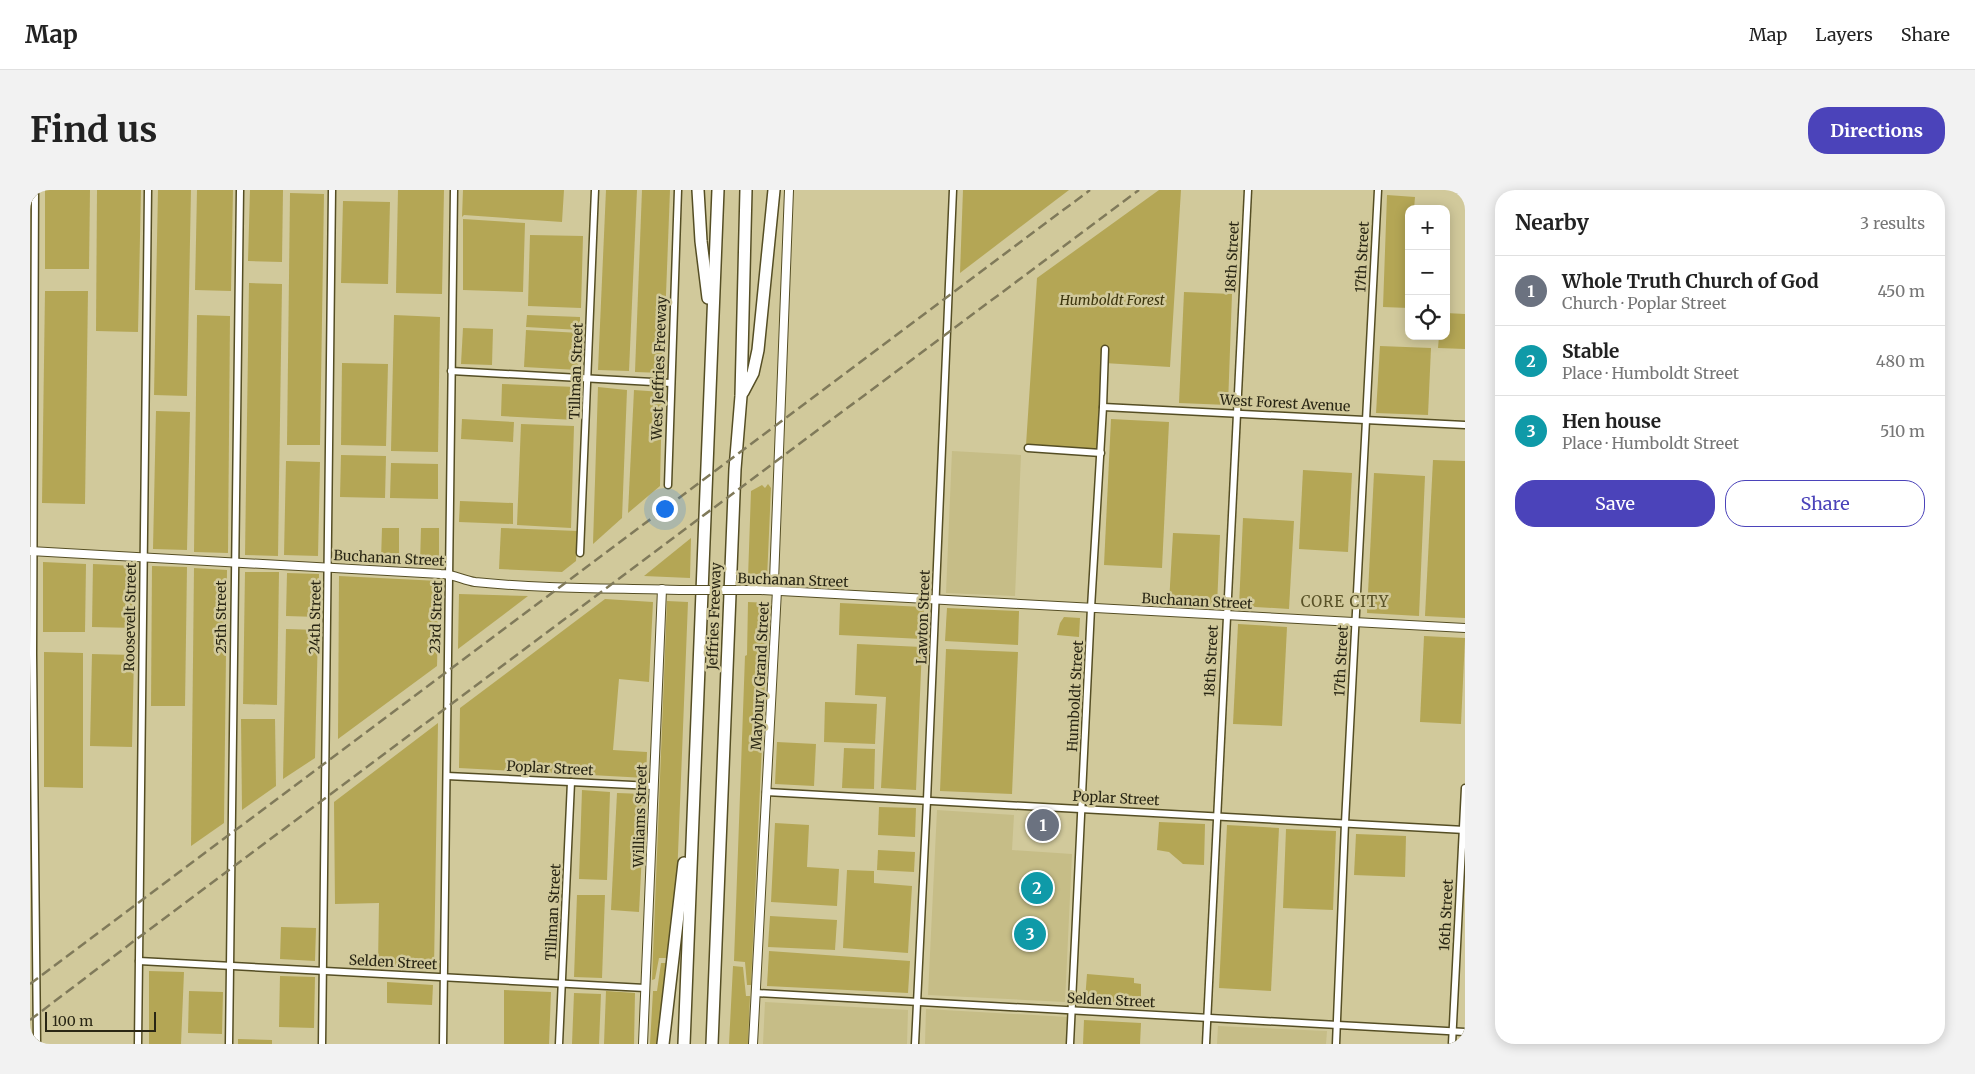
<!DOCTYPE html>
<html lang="en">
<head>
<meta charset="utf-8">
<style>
  :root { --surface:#fff; --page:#f2f2f2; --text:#222; --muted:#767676; --line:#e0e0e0; --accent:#4b43ba }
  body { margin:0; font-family:Merriweather,serif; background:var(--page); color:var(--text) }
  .controls { position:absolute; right:15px; top:15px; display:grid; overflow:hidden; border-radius:10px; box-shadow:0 2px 12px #0003 }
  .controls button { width:45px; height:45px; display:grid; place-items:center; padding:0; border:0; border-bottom:1px solid var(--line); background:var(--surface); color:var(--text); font:25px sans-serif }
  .scale { position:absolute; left:15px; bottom:12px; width:111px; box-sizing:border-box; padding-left:5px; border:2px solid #292614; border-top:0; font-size:14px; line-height:18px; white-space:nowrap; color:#292614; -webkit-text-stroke:4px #d1c99b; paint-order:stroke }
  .you { position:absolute; left:634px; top:318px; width:18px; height:18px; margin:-12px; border:4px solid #fff; border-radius:50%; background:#1a73e8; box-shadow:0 0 0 8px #1a73e833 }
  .badge { display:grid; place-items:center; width:32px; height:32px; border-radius:50%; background:var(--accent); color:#fff; font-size:16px; font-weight:700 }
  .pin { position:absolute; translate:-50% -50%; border:2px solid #fff; box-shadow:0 1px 5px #0006 }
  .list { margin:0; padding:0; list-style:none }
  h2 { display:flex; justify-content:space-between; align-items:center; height:65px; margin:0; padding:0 20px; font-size:21px }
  h2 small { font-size:16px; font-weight:400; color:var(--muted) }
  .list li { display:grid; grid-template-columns:32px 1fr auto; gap:15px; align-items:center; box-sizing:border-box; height:70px; padding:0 20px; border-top:1px solid var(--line) }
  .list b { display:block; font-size:19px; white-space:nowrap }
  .list p { margin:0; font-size:16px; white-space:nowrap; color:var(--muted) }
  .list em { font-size:16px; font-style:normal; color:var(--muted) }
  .actions { display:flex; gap:10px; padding:15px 20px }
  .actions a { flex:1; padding:11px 0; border:1px solid var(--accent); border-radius:20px; text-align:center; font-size:18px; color:var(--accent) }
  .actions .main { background:var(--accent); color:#fff }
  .icon { flex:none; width:28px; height:28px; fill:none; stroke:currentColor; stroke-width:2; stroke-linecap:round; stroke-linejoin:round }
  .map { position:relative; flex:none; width:1435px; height:854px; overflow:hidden; border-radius:20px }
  header { display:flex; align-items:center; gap:30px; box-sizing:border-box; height:70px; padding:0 25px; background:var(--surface); border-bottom:1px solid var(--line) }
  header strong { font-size:24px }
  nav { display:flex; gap:28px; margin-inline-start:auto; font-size:18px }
  .intro { display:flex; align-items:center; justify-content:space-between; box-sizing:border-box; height:120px; padding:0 30px }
  h1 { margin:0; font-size:35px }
  .button { padding:12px 22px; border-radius:20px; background:var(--accent); color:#fff; font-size:18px; font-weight:700 }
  main { display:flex; gap:30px; padding:0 30px }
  aside { flex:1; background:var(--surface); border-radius:20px; box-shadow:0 2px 12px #0003 }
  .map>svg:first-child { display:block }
  .built { fill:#c6bd87 }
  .green { fill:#b4a655 }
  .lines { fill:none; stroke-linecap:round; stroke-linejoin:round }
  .minor-casing { stroke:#554e24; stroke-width:9 }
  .tertiary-casing { stroke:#554e24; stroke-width:10 }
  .motorway-casing { stroke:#554e24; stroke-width:14 }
  .minor { stroke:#fff; stroke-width:6 }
  .tertiary { stroke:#fff; stroke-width:8 }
  .motorway { stroke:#fff; stroke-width:11 }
  .rail { stroke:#807a5a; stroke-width:2.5; stroke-dasharray:10 5; stroke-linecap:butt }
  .tertiary-bridge-casing { stroke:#554e24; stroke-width:10; stroke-linecap:butt }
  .tertiary-bridge { stroke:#fff; stroke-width:8 }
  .labels { text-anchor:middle; stroke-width:5; stroke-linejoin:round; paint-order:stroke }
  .street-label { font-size:14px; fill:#292614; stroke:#d1c99b }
  .park-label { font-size:14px; font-style:italic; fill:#3d360e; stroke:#d1c99b }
  .neighbourhood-label { font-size:15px; letter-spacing:1px; fill:#585127; stroke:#d1c99b }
</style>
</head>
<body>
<header>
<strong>Map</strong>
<nav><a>Map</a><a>Layers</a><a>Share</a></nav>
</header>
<div class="intro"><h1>Find us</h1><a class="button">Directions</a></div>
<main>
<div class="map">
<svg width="1435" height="854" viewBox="0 0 1435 854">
  <rect width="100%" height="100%" fill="#d1c99b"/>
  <!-- built -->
  <g class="built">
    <path d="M922 261 991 265 985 406 916 403Z"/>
    <path d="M907 620 984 625 982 660 1042 664 1035 812 898 805Z"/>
    <path d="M735 812 878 820 877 854H733Z"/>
    <path d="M896 819 1038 827 1036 854H895Z"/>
    <path d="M1188 836 1297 841 1296 854H1187Z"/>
  </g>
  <!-- green -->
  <g class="green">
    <path d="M15 0H60L59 79H15Z"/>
    <path d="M67 0H111L108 142 66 141Z"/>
    <path d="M128 0H161L157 206 124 205Z"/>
    <path d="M167 0H203L201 101 165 100Z"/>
    <path d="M220 0H253L252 72 218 71Z"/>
    <path d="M368 0H414L412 104 366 103Z"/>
    <path d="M433 0H534L532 32 434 25 432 27Z"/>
    <path d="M576 0H607L599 181 568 180Z"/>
    <path d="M612 0H640L633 183 605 182Z"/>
    <path d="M933 0H1039L930 83Z"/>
    <path d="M1129 0H1151L1140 177 1074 173 1068 260 996 255 1007 88Z"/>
    <path d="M260 3 294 4 290 255H257Z"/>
    <path d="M1357 5 1385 7 1384 19H1379V31L1375 30 1376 48 1379 56V118L1353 117Z"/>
    <path d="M313 11 360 12 358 94 311 93Z"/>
    <path d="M433 29 495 33 493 102 433 100Z"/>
    <path d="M500 45 553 46 551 118 498 116Z"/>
    <path d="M219 93 252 94 248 366 215 365Z"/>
    <path d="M15 101H58L55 314 12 313Z"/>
    <path d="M1154 102 1202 104 1198 215 1149 213Z"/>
    <path d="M1416 123 1435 124V159L1408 158 1409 146H1416Z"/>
    <path d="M167 125 200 126 198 363 164 362Z"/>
    <path d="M364 125 410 127 408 262 361 261Z"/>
    <path d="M497 125 550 127V140L496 137Z"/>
    <path d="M433 138 463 139 462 175 431 174Z"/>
    <path d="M496 140 550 143 548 180 494 177Z"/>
    <path d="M1350 156 1401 158 1398 225 1346 223Z"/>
    <path d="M312 173 358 174 356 256 311 255Z"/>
    <path d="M472 194 546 197 545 230 471 226Z"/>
    <path d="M568 197 597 200 592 328 563 354Z"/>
    <path d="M604 200 632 202 630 296 598 323Z"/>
    <path d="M126 221 160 222 157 360 123 359Z"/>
    <path d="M432 229 484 232 483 252 431 249Z"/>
    <path d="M1081 229 1139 232 1132 378 1074 375Z"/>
    <path d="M491 234 544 236 541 338 487 335Z"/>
    <path d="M311 265 356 266 355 308 310 307Z"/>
    <path d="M1403 270 1435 271V428L1395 426Z"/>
    <path d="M256 271 290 272 288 366 254 365Z"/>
    <path d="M361 273 408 274V309L360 308Z"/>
    <path d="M1273 280 1322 283 1318 362 1269 359Z"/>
    <path d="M1344 283 1395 286 1389 426 1337 423Z"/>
    <path d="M738 294 741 298 737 389 718 388 721 301 732 295 735 298Z"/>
    <path d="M430 311 483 313V334L429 332Z"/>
    <path d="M1213 328 1264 331 1259 419 1209 416Z"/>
    <path d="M352 338H369V372L351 371Z"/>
    <path d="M391 338H409V375L390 374Z"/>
    <path d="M471 338 548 341 546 371 532 382 469 379Z"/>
    <path d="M1143 343 1190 345 1187 416 1139 413Z"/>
    <path d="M661 348 660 388 614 386Z"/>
    <path d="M13 372 56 374 55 442H13Z"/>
    <path d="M63 374 105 376V438L62 437Z"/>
    <path d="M122 376 157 377 155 516H121Z"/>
    <path d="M164 378 197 380 194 633 161 656Z"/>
    <path d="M215 382H249L247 515 213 514Z"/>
    <path d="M257 383 289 384 288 427 256 426Z"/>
    <path d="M309 386 409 391 407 476 308 549Z"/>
    <path d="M429 404 498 406 428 459Z"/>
    <path d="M575 409 623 412 619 492 589 489 583 560 617 562 616 588 429 578 430 518Z"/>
    <path d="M637 411 658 412 647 689 640 768H629L625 789 622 790Z"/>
    <path d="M718 412 742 413 737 446 721 795H717L715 772 704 771 715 466 717 465Z"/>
    <path d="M810 413 894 417 893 449 809 445Z"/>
    <path d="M917 418 989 421 988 455 915 451Z"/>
    <path d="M1034 427 1050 428 1049 447 1027 445 1030 433Z"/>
    <path d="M1208 434 1257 437 1252 536 1203 534Z"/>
    <path d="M256 439 288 440 285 568 253 589Z"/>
    <path d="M1394 446 1435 448 1431 534 1390 532Z"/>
    <path d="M827 454 892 457 886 600 851 598 856 507 825 505Z"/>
    <path d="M916 459 988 462 982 604 910 601Z"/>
    <path d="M14 462 53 463V598L14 597Z"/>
    <path d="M62 464 104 465 102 557 60 556Z"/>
    <path d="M795 512 847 514 845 554 794 552Z"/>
    <path d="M211 529H245L246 596 212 620Z"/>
    <path d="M408 533 404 778 348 775 349 713 305 714 304 612Z"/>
    <path d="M747 552 786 554 784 596 745 594Z"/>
    <path d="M814 558 845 559 844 599 812 598Z"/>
    <path d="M552 600 580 602 577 690 549 689Z"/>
    <path d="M587 603 615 604 609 722 581 720Z"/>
    <path d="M849 617 886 618 885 647 848 645Z"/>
    <path d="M1129 632 1175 634 1174 675 1153 674 1139 662 1127 660Z"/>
    <path d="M745 633 779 635 777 677 809 679 807 716 741 712Z"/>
    <path d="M1197 635 1249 638 1241 801 1189 798Z"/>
    <path d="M1256 639 1306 641 1303 720 1253 718Z"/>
    <path d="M1326 644 1376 646 1375 687 1324 685Z"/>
    <path d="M848 660 885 662 884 682 847 680Z"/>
    <path d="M817 680 844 681V693L882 696 878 763 813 758Z"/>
    <path d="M547 705H575L572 788 544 787Z"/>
    <path d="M740 726 807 730 805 760 738 757Z"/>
    <path d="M251 737 286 738 285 771 250 769Z"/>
    <path d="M739 761 880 771 878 803 737 796Z"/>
    <path d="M631 773H640L631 854H620L623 801H627Z"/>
    <path d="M703 776 713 777 716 806H720L718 854H699Z"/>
    <path d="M119 781 154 782 151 854H119Z"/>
    <path d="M1057 784 1104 788V793L1111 794V814L1055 810Z"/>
    <path d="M250 786 285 787 284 838 249 837Z"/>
    <path d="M357 792 403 795 402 815 357 813Z"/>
    <path d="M474 800 521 802 519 854H474Z"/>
    <path d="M159 801 193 802 192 844 158 843Z"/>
    <path d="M576 801 605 803 604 854H574Z"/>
    <path d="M544 803 571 804 569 854H542Z"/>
    <path d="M1054 830 1111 833 1110 854H1053Z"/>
    <path d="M208 849 242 850V854H208Z"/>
  </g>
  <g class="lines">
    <defs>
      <g id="minor">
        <path d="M5 0 3 464 7 854"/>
        <path d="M1430 0H1435"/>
        <path d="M421 181 641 193"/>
        <path d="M1073 217 1435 235"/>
        <path d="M998 258 1071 263"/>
        <path d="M638 295 648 0"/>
        <path d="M550 363 565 0"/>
        <path d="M417 586 623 596"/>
        <path d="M736 602 1435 640"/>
        <path d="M109 771 615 798"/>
        <path d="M726 803 1435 842"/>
        <path d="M108 854 118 0"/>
        <path d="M199 854 210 0"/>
        <path d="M292 854 302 0"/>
        <path d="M413 854 424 0"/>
        <path d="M529 854 541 592"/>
        <path d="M885 854 897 610 923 0"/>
        <path d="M1040 854 1061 418 1073 217 1075 159"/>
        <path d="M1176 854 1218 0"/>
        <path d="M1306 854 1315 633 1348 0"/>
        <path d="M1422 854 1435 598"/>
      </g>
      <g id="tertiary">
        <path d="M0 361 411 384C423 384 433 390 445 392 513 399 582 398 650 400"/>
        <path d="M731 400 1435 438"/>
        <path d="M613 854 632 399"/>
        <path d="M723 854 747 400 744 391 759 0"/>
      </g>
      <g id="motorway">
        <path d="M668 0 671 51 678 108"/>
        <path d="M713 202 723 183 728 160 744 0"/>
        <path d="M633 854 654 673"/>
        <path d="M654 854 688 0"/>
        <path d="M682 854 705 279 711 206 716 0"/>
      </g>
    </defs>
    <!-- minor casing -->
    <use href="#minor" class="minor-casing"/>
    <!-- tertiary casing -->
    <use href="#tertiary" class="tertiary-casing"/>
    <!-- motorway casing -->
    <use href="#motorway" class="motorway-casing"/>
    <!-- minor -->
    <use href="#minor" class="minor"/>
    <!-- tertiary -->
    <use href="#tertiary" class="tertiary"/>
    <!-- motorway -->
    <use href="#motorway" class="motorway"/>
    <!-- rail -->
    <g class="rail">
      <path d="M0 794 1060 0"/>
      <path d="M0 830 100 754 1109 0"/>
    </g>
    <defs>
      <path id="tertiary-bridge" d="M650 400H731"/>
    </defs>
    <!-- tertiary-bridge casing -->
    <use href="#tertiary-bridge" class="tertiary-bridge-casing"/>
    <!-- tertiary-bridge -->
    <use href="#tertiary-bridge" class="tertiary-bridge"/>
  </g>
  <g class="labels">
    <!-- street labels -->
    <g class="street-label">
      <text transform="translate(1202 67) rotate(-87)" y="5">18th Street</text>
      <text transform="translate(1332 67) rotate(-87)" y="5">17th Street</text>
      <text transform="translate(629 178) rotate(-88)" y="5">West Jeffries Freeway</text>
      <text transform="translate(546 181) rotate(-88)" y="5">Tillman Street</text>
      <text transform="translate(1255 213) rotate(3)" y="5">West Forest Avenue</text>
      <text transform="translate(359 368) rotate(3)" y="5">Buchanan Street</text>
      <text transform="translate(763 390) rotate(2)" y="5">Buchanan Street</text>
      <text transform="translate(1167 411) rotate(3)" y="5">Buchanan Street</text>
      <text transform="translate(684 426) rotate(-88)" y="5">Jeffries Freeway</text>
      <text transform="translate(100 427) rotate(-89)" y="5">Roosevelt Street</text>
      <text transform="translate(191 427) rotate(-90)" y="5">25th Street</text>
      <text transform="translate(285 427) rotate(-89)" y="5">24th Street</text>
      <text transform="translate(406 427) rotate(-88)" y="5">23rd Street</text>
      <text transform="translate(893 427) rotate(-88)" y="5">Lawton Street</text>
      <text transform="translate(1181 471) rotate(-87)" y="5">18th Street</text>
      <text transform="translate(1311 471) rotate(-87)" y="5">17th Street</text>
      <text transform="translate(730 486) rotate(-87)" y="5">Maybury Grand Street</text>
      <text transform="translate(1045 506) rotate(-87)" y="5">Humboldt Street</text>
      <text transform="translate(520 578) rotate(3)" y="5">Poplar Street</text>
      <text transform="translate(1086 608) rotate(3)" y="5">Poplar Street</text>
      <text transform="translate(610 626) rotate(-88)" y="5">Williams Street</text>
      <text transform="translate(523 722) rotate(-87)" y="5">Tillman Street</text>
      <text transform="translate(1416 725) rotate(-87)" y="5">16th Street</text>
      <text transform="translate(363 772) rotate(3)" y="5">Selden Street</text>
      <text transform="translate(1081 810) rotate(3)" y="5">Selden Street</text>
    </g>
    <!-- park labels -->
    <g class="park-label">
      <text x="1082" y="115">Humboldt Forest</text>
    </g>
    <!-- neighbourhood labels -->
    <g class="neighbourhood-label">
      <text x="1315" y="417">CORE CITY</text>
    </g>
  </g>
</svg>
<div class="controls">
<button>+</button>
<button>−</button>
<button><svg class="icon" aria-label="locate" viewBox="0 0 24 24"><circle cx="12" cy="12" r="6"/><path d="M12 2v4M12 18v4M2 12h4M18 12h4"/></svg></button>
</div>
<div class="scale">100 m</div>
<div class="you"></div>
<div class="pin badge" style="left:1013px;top:635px;background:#6b7280">1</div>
<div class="pin badge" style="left:1007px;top:698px;background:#0f9aa8">2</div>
<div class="pin badge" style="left:1000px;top:744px;background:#0f9aa8">3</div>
</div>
<aside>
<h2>Nearby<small>3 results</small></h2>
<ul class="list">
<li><span class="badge" style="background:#6b7280">1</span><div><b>Whole Truth Church of God</b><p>Church · Poplar Street</p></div><em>450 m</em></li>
<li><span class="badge" style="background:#0f9aa8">2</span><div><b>Stable</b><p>Place · Humboldt Street</p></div><em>480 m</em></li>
<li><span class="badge" style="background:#0f9aa8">3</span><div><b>Hen house</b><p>Place · Humboldt Street</p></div><em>510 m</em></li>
</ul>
<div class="actions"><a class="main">Save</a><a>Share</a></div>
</aside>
</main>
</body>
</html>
